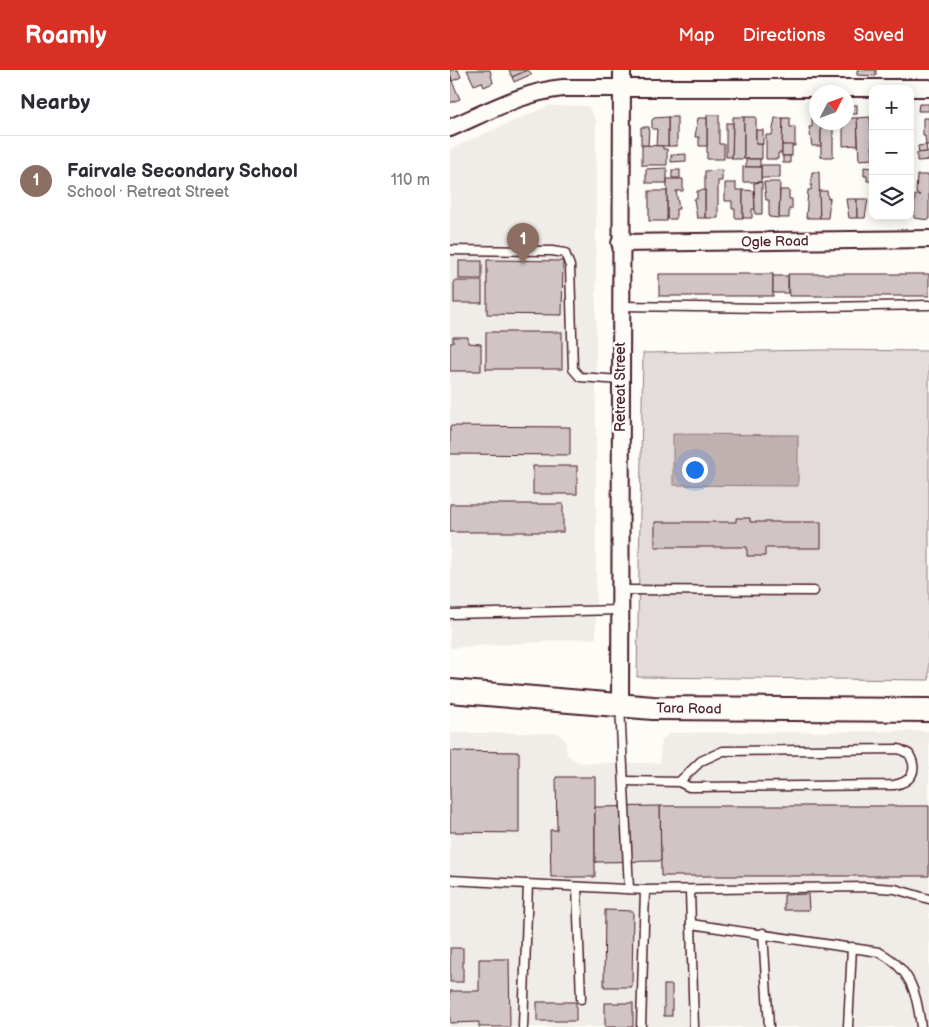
<!DOCTYPE html>
<html lang="en">
<head>
<meta charset="utf-8">
<style>
  :root { --surface:#fff; --page:#f7f7f7; --text:#2b2b33; --muted:#7c7c81; --line:#e1e1e2; --accent:#d93025 }
  body { margin:0; font-family:"Balsamiq Sans",sans-serif; background:var(--page); color:var(--text) }
  .controls { position:absolute; right:15px; top:15px; display:grid; overflow:hidden; border-radius:10px; box-shadow:0 2px 12px #0003 }
  .controls button { width:45px; height:45px; display:grid; place-items:center; padding:0; border:0; border-bottom:1px solid var(--line); background:var(--surface); color:var(--text); font:25px sans-serif }
  .compass { position:absolute; left:359px; top:15px; width:45px; height:45px; border-radius:50%; background:var(--surface); box-shadow:0 2px 12px #0003; rotate:48deg }
  .you { position:absolute; left:244px; top:399px; width:18px; height:18px; margin:-12px; border:4px solid #fff; border-radius:50%; background:#1a73e8; box-shadow:0 0 0 8px #1a73e833 }
  .badge { display:grid; place-items:center; width:32px; height:32px; border-radius:50%; background:var(--accent); color:#fff; font-size:16px; font-weight:700 }
  .pin { position:absolute; translate:-50% -41px; filter:drop-shadow(0 1px 2px #0008) }
  .pin::after { content:''; position:absolute; top:26px; width:18px; height:15px; background:inherit; clip-path:polygon(0 0,100% 0,50% 100%) }
  .list { margin:0; padding:0; list-style:none }
  h2 { display:flex; justify-content:space-between; align-items:center; height:65px; margin:0; padding:0 20px; font-size:21px }
  h2 small { font-size:16px; font-weight:400; color:var(--muted) }
  .list li { display:grid; grid-template-columns:32px 1fr auto; gap:15px; align-items:center; box-sizing:border-box; height:90px; padding:0 20px; border-top:1px solid var(--line) }
  .list b { display:block; font-size:19px; white-space:nowrap }
  .list p { margin:0; font-size:16px; white-space:nowrap; color:var(--muted) }
  .list em { font-size:16px; font-style:normal; color:var(--muted) }
  .icon { flex:none; width:28px; height:28px; fill:none; stroke:currentColor; stroke-width:2; stroke-linecap:round; stroke-linejoin:round }
  .map { position:relative; flex:none; width:479px; height:957px; overflow:hidden }
  header { display:flex; align-items:center; gap:30px; box-sizing:border-box; height:70px; padding:0 25px; background:var(--accent); color:#fff }
  header strong { font-size:24px }
  nav { display:flex; gap:28px; margin-inline-start:auto; font-size:18px }
  main { display:flex }
  aside { flex:1; background:var(--surface) }
  .map>svg:first-child { display:block }
  .built { fill:#f0ece8 }
  .green { fill:#e3dcda; stroke:#967e82 }
  .water { fill:#c0b1b1; stroke:#91777b }
  .building { fill:#d0c5c4; stroke:#4a1f2b }
  .lines { fill:none; stroke-linecap:round; stroke-linejoin:round }
  .lane-casing { stroke:#4a1f2b; stroke-width:11 }
  .street-casing { stroke:#4a1f2b; stroke-width:20 }
  .secondary-casing { stroke:#4a1f2b; stroke-width:26 }
  .lane { stroke:#fdfcf7; stroke-width:8 }
  .street { stroke:#fdfcf7; stroke-width:16 }
  .secondary { stroke:#fdfcf7; stroke-width:22 }
  .labels { text-anchor:middle; stroke-width:5; stroke-linejoin:round; paint-order:stroke }
  .street-label { font-size:14px; fill:#4a1f2b; stroke:#fdfcf7 }
</style>
</head>
<body>
<header>
<strong>Roamly</strong>
<nav><a>Map</a><a>Directions</a><a>Saved</a></nav>
</header>
<main>
<aside>
<h2>Nearby<small></small></h2>
<ul class="list">
<li><span class="badge" style="background:#8d6e63">1</span><div><b>Fairvale Secondary School</b><p>School · Retreat Street</p></div><em>110 m</em></li>
</ul>
</aside>
<div class="map">
<svg width="479" height="957" viewBox="0 0 479 957">
  <rect width="100%" height="100%" fill="#fdfcf7"/>
  <filter id="ink" filterUnits="userSpaceOnUse"><feTurbulence type="fractalNoise" baseFrequency=".02" numOctaves="2"/><feDisplacementMap in="SourceGraphic" scale="10" xChannelSelector="R" yChannelSelector="G"/><feConvolveMatrix kernelMatrix="1 2 1 2 8 2 1 2 1" color-interpolation-filters="sRGB"/></filter>
  <g filter="url(#ink)">
    <!-- built -->
    <g class="built">
      <path d="M98 36H138L146 50V568L0 578V79Z"/>
      <path d="M479 661V957H0V663H107L115 670 117 685 130 693H210L211 671 220 663Z"/>
    </g>
    <!-- green -->
    <path class="green" d="M371 280 479 281V610L187 607 193 283Z"/>
    <!-- water -->
    <path class="water" d="M223 364 348 365V416L223 415Z"/>
    <!-- building -->
    <g class="building">
      <path d="M0 0H8L11 7 2 11Z"/>
      <path d="M17 0H40L43 13 34 17 32 12 24 15Z"/>
      <path d="M59 0H78L62 7Z"/>
      <path d="M78 0 82 4 64 12 62 7Z"/>
      <path d="M407 0H426V6L407 5Z"/>
      <path d="M0 7 10 29 0 33Z"/>
      <path d="M469 34H479V41H468Z"/>
      <rect x="397" y="35" width="10" height="9"/>
      <path d="M257 45H269V74H274V89H257Z"/>
      <rect x="218" y="47" width="9" height="29"/>
      <path d="M218 47V76H206L207 59H202V50L204 48Z"/>
      <path d="M283 47H294V89H282Z"/>
      <path d="M294 47H306V74H312V89H294Z"/>
      <path d="M420 47 423 89 409 90 407 48Z"/>
      <path d="M248 48H257V76H249V67H245Z"/>
      <path d="M325 48H333L332 83H328V89H316V65H322Z"/>
      <path d="M333 48H340V57H345V76L332 75Z"/>
      <path d="M362 48H367V52H371V76H362L359 57H362Z"/>
      <path d="M397 48H407L408 75 393 76V52H397Z"/>
      <path d="M473 48H479V75H476L475 66H473Z"/>
      <rect x="371" y="52" width="12" height="35"/>
      <path d="M276 53H283L282 87H276Z"/>
      <path d="M191 57H199L198 76 191 75Z"/>
      <rect x="306" y="60" width="7" height="14"/>
      <path d="M192 75 213 76V79H217V95H192Z"/>
      <rect x="332" y="75" width="10" height="11"/>
      <path d="M476 75 477 82 469 83 468 76Z"/>
      <path d="M477 82H479V90L467 91V83Z"/>
      <path d="M236 84V91L221 92V85Z"/>
      <rect x="333" y="86" width="7" height="7"/>
      <rect x="296" y="89" width="14" height="8"/>
      <rect x="311" y="95" width="19" height="13"/>
      <rect x="293" y="97" width="18" height="15"/>
      <path d="M414 97 423 98V111H417V106H414Z"/>
      <path d="M217 98V113H196V99Z"/>
      <rect x="222" y="100" width="8" height="8"/>
      <path d="M272 100V111H268V148H255V101Z"/>
      <path d="M362 102H369L370 148H356L358 120H361Z"/>
      <path d="M467 105H479V150L464 148 465 125H470L466 123Z"/>
      <path d="M217 109H233V121H226L229 139H226V149H217Z"/>
      <path d="M312 112V144H305L304 113Z"/>
      <path d="M314 112H330L329 148 319 147V130H316Z"/>
      <path d="M275 113H286V120H293V148H285V139H282V131H275Z"/>
      <path d="M255 120V148H247L244 129H247V121Z"/>
      <path d="M293 120 304 121 305 139H302V148H293Z"/>
      <path d="M330 120H339V129H342V139H339V148H329Z"/>
      <rect x="199" y="121" width="18" height="30"/>
      <path d="M369 121H377L378 129 380 128 378 148H370Z"/>
      <path d="M396 129H407V148H399Z"/>
      <path d="M407 129H418L415 148H407Z"/>
      <path d="M37 190 113 191 112 245 37 244Z"/>
      <rect x="9" y="191" width="23" height="18"/>
      <rect x="209" y="204" width="114" height="22"/>
      <path d="M338 204H479V226H339Z"/>
      <rect x="323" y="206" width="15" height="17"/>
      <rect x="4" y="211" width="28" height="22"/>
      <rect x="36" y="262" width="76" height="37"/>
      <path d="M3 267H18V273L31 274V301H0V273H3Z"/>
      <path d="M0 356 120 357V385L0 384Z"/>
      <rect x="83" y="396" width="44" height="28"/>
      <rect x="0" y="434" width="113" height="28"/>
      <path d="M286 448H300V452H371V478H315V486H297V477H205V452H286Z"/>
      <path d="M0 681 69 682V763L0 762Z"/>
      <path d="M106 707H145V807H101L100 760H107Z"/>
      <path d="M210 736H479V806H211Z"/>
      <path d="M210 736 211 791 145 792V737Z"/>
      <path d="M358 824 359 840H334V825Z"/>
      <path d="M155 840 183 841 182 917H154Z"/>
      <rect x="0" y="878" width="13" height="34"/>
      <path d="M29 889H59L60 957H29V952L0 953V921H29Z"/>
      <rect x="214" y="915" width="8" height="31"/>
      <rect x="87" y="932" width="39" height="19"/>
      <rect x="155" y="933" width="28" height="24"/>
    </g>
    <g class="lines">
      <defs>
        <g id="lane">
          <path d="M0 180 102 181 115 183 120 196 123 299 130 307 170 310"/>
          <path d="M170 236 319 238 479 235"/>
          <path d="M170 520 364 521"/>
          <path d="M0 544 170 540"/>
          <path d="M170 636 179 819"/>
          <path d="M175 711 229 712 239 717H248L444 715C461 712 469 701 459 684L449 679 273 681 251 691 229 712"/>
          <path d="M0 810 195 820 417 817 445 819 479 829"/>
          <path d="M127 817 131 929"/>
          <path d="M240 820 244 957"/>
          <path d="M241 854 429 882C461 899 467 923 471 957"/>
          <path d="M313 863 319 957"/>
          <path d="M73 957 78 814"/>
          <path d="M191 957 195 820"/>
          <path d="M398 957 402 877"/>
        </g>
        <g id="street">
          <path d="M0 58C37 42 73 22 113 18H479"/>
          <path d="M170 173 479 169"/>
          <path d="M170 634 172 0"/>
        </g>
        <path id="secondary" d="M0 621 203 638 479 640"/>
      </defs>
      <!-- lane casing -->
      <use href="#lane" class="lane-casing"/>
      <!-- street casing -->
      <use href="#street" class="street-casing"/>
      <!-- secondary casing -->
      <use href="#secondary" class="secondary-casing"/>
      <!-- lane -->
      <use href="#lane" class="lane"/>
      <!-- street -->
      <use href="#street" class="street"/>
      <!-- secondary -->
      <use href="#secondary" class="secondary"/>
    </g>
  </g>
  <g class="labels">
    <!-- street labels -->
    <g class="street-label">
      <text transform="translate(325 171) rotate(-1)" y="5">Ogle Road</text>
      <text transform="translate(170 317) rotate(-90)" y="5">Retreat Street</text>
      <text transform="translate(239 638) rotate(1)" y="5">Tara Road</text>
    </g>
  </g>
</svg>
<div class="controls">
<button>+</button>
<button>−</button>
<button><svg class="icon" aria-label="layers" viewBox="0 0 24 24"><path d="M12 4l9 5-9 5-9-5zM3 14l9 5 9-5"/></svg></button>
</div>
<svg class="compass" viewBox="-18 -18 36 36"><path d="M0-13l5 13h-10z" fill="#e53935"/><path d="M0 13l5-13h-10z" fill="#7c7c81"/></svg>
<div class="you"></div>
<div class="pin badge" style="left:73px;top:194px;background:#8d6e63">1</div>
</div>
</main>
</body>
</html>
